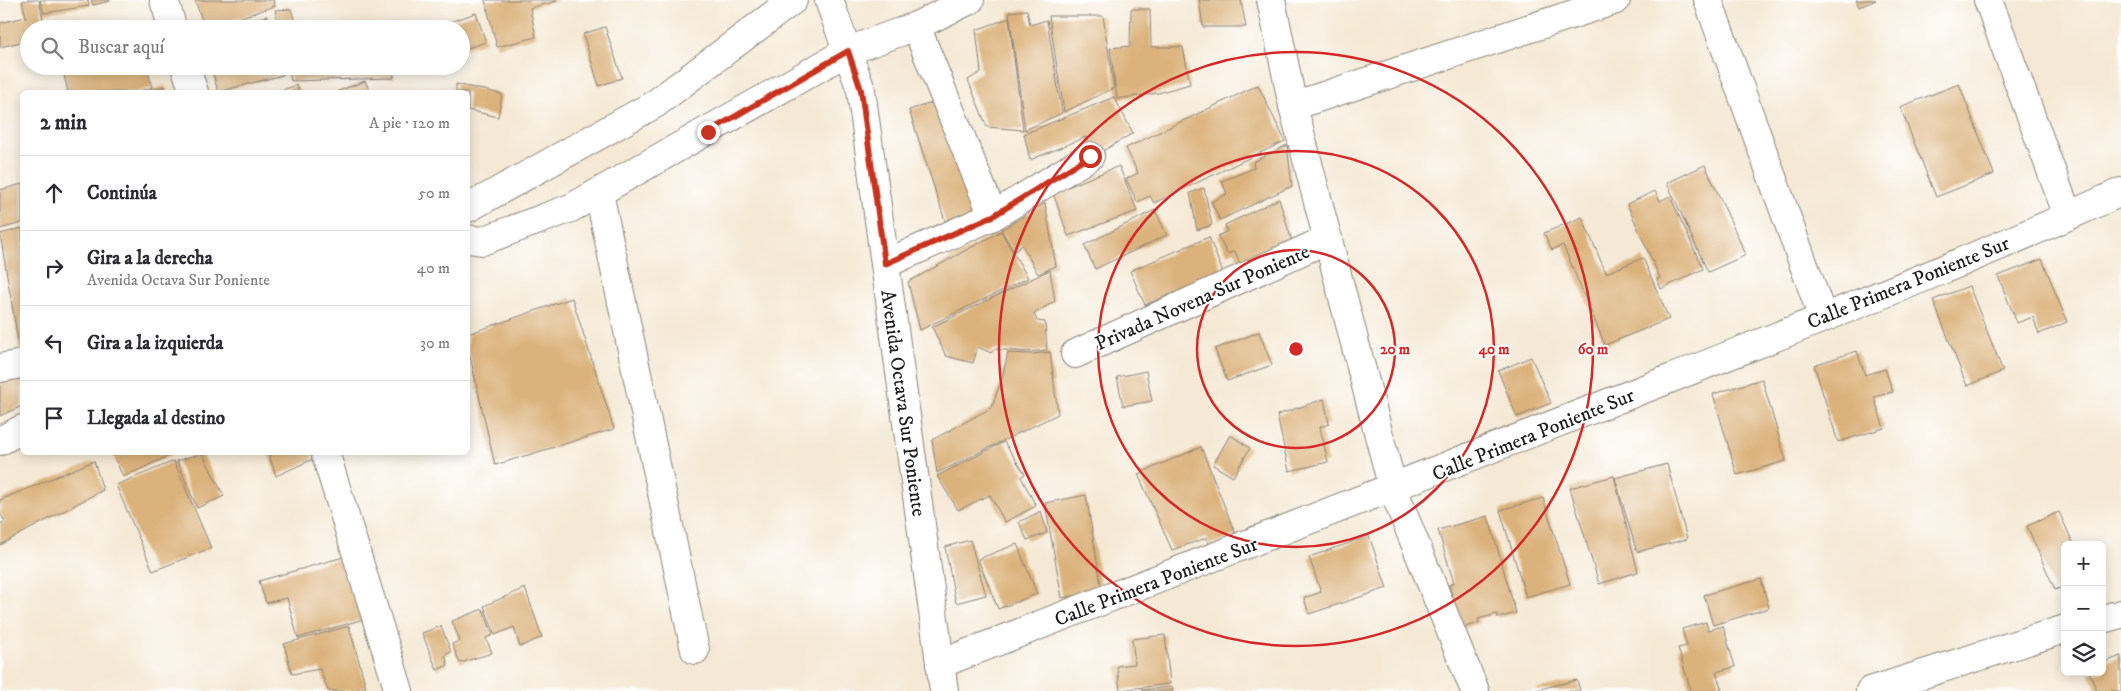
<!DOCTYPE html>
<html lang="es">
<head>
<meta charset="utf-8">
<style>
  :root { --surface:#fff; --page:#f7f7f7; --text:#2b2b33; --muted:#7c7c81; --line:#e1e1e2 }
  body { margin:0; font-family:"IM FELL DW Pica",serif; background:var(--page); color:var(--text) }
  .controls { position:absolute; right:15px; bottom:15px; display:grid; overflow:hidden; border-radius:8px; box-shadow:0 2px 12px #0003 }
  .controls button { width:45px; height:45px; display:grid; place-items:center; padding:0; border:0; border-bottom:1px solid var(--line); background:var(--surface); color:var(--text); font:25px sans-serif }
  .stop { position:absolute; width:15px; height:15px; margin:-11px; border:4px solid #c8321e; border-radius:50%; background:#fff }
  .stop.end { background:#c8321e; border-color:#fff; box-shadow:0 1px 5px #0008 }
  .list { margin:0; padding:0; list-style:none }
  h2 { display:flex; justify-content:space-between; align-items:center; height:65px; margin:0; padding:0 20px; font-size:21px }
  h2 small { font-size:16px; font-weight:400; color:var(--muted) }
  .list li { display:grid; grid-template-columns:32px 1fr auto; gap:15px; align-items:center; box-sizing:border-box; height:75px; padding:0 20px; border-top:1px solid var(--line) }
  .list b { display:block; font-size:19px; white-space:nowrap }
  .list p { margin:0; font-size:16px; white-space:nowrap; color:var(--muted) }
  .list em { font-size:16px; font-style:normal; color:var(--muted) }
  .icon { flex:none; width:28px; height:28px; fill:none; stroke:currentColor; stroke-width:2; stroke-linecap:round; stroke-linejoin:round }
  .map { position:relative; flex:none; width:2121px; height:691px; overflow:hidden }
  .search { position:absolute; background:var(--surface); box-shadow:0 2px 12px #0003; left:20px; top:20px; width:450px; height:55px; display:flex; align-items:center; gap:12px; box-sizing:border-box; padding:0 18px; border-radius:28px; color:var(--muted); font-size:19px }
  .panel { position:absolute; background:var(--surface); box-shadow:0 2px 12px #0003; left:20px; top:90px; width:450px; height:365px; border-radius:8px }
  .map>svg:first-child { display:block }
  .building { fill:#dbb27c }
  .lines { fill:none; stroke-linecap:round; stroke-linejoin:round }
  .minor-casing { stroke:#888278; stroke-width:30 }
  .major-casing { stroke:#888278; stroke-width:30 }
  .minor { stroke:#fff; stroke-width:28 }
  .major { stroke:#fff; stroke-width:28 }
  .route { stroke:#c8321e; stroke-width:6 }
  .ring { fill:none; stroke:#d62828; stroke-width:2.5 }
  .labels { text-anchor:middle; stroke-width:4; stroke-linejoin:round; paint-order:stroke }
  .street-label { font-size:20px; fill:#1c1c1c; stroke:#fff }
  .centre { fill:#d62828; stroke:#fff; stroke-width:2.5 }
  .ring-label { font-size:15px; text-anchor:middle; font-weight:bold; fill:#d62828; stroke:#fff; stroke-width:4; stroke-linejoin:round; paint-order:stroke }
</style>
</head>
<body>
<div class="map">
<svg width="2121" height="691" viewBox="0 0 2121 691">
  <rect width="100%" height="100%" fill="#fff"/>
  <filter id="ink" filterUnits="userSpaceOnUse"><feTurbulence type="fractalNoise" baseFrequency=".02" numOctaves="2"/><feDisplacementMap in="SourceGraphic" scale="10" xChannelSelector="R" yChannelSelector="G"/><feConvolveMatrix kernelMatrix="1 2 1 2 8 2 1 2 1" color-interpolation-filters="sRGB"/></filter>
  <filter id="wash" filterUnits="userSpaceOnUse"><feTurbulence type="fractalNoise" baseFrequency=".0096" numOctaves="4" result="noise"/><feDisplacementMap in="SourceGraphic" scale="20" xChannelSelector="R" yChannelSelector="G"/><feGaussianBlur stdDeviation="1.12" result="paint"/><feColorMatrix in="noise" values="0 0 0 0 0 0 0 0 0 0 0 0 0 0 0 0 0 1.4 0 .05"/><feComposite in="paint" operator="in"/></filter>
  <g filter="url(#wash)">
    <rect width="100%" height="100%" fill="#f5e9d5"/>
    <g id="blocks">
      <!-- building -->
      <g class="building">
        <path d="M27 0H39L45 29H29V40L0 47V23L26 17 22 1Z"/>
        <path d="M40 0H88L89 6 44 13Z"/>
        <path d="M91 0H110V1L93 5Z"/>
        <path d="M195 0H273L275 6 205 29Z"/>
        <path d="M485 0H557V1L530 8 536 37 497 47Z"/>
        <path d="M1199 0H1241L1246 27H1203Z"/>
        <path d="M1856 0H1876L1859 7Z"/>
        <path d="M291 9 297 29H279L275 10Z"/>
        <path d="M1131 9H1150L1151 47H1183L1190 84 1158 93 1117 99 1110 48 1130 46Z"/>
        <path d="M1027 10 1030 25 1047 20 1062 113 1025 130 1009 12Z"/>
        <path d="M476 13 486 42 461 50V29H435V27Z"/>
        <path d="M267 16 271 29H225V28Z"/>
        <path d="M1049 16H1103L1114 88 1064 112Z"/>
        <path d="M1009 18 1023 130 987 127 968 80 981 72 976 30Z"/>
        <path d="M138 21 140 29H108V28Z"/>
        <path d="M605 27 622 78 599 86 583 34Z"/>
        <path d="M82 66H147L152 88 134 92H68L63 71Z"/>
        <path d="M211 66H281L283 75 218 92Z"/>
        <path d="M288 66H393L394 78 291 81Z"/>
        <path d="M365 81 370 92H336Z"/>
        <path d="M456 84 502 94 498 117 468 110V92H456Z"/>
        <path d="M1959 84 1994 174 1936 197 1900 107Z"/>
        <path d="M296 85 300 92H278Z"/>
        <path d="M1258 85 1285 141 1154 203 1150 196 1137 202 1126 179 1138 173 1126 148Z"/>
        <path d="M165 86 167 92H146Z"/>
        <path d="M1114 97 1133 133 1096 155 1086 137 1030 160 1024 134Z"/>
        <path d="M944 99 983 219 948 230 909 110Z"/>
        <path d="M1287 145 1292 186 1220 220 1211 202 1227 194 1222 181 1254 168 1253 162Z"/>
        <path d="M1705 165 1746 255 1708 272 1667 183Z"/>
        <path d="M1119 166 1137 211 1068 236 1053 193Z"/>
        <path d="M22 184V223L0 229V190Z"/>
        <path d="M1204 188 1212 225 1197 230 1190 193Z"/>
        <path d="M1655 191 1660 201 1670 196 1703 269 1661 289 1657 279 1660 278 1627 204Z"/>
        <path d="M1279 199 1294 248 1242 269 1235 251 1227 254 1218 236 1227 231 1225 225Z"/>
        <path d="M1045 203 1056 266 1038 274 1022 245 1014 252 1001 230Z"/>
        <path d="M1155 210 1167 235 1095 269 1084 245Z"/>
        <path d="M1582 217 1606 273 1643 258 1669 319 1605 345 1563 245 1552 250 1544 233Z"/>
        <path d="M22 228V352H20L0 234Z"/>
        <path d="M1001 231 1028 278 920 330 908 282Z"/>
        <path d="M1209 237 1223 273 1145 305 1130 271Z"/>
        <path d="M2042 259 2067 322 2039 334 2033 317 2017 323 1998 276Z"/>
        <path d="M1050 270 1055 301 1034 314 1037 321 1045 322 1047 350 1028 352 994 349 991 353 978 347 973 363 946 356 932 327Z"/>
        <path d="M1969 286 2003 371 1967 386 1933 300Z"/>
        <path d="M572 298 614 429 495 465 468 348V334Z"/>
        <path d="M1259 332 1272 365 1227 381 1215 349Z"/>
        <path d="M1857 351 1865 375 1885 369 1893 392 1874 397 1884 428 1838 442 1814 365Z"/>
        <path d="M1050 352 1058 414 937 473 932 440 991 408 1001 382 1008 353 1032 354Z"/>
        <path d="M1531 357 1551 403 1517 417 1498 371Z"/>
        <path d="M1146 371 1152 401 1123 406 1117 377Z"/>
        <path d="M22 378V406L0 416V382Z"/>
        <path d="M1762 379 1786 461 1737 475 1713 394Z"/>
        <path d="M1324 399 1329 424 1320 427 1328 462 1289 471 1277 415Z"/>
        <path d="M1230 435 1250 448 1233 477 1213 465Z"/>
        <path d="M1004 442 1025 474 1021 477 1036 506 1005 522 990 495 958 510 937 476Z"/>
        <path d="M1201 447 1236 535 1210 545 1206 538 1172 550 1138 474Z"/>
        <path d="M112 452H172L173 454 123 477Z"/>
        <path d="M268 452H311L313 459 276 476Z"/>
        <path d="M202 453 224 496 197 508 177 461Z"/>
        <path d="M94 461 103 490 0 545V524L5 521 0 514V500Z"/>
        <path d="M174 461 211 548 153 571 116 485Z"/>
        <path d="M1667 464 1687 539 1637 552 1615 478Z"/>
        <path d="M1614 476 1638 572 1599 584 1570 488Z"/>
        <path d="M1086 495 1102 591 1062 598 1045 503Z"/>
        <path d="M1543 498 1570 584 1526 597 1500 510Z"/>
        <path d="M1041 511 1047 533 1027 540 1019 522Z"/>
        <path d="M2059 512 2074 545H2065V586L2055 590 2027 526Z"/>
        <path d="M1488 516 1516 613 1498 618 1497 614 1478 619 1479 623 1461 628 1449 585 1454 583 1438 530Z"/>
        <path d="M1369 536 1387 588 1309 614 1304 598 1321 592 1309 557Z"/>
        <path d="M970 540 986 595 956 603 945 547Z"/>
        <path d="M1017 544 1037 594 998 609 978 559Z"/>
        <path d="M347 556 364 619 298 638 287 598 266 603 259 581Z"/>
        <path d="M1761 579 1769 608 1713 625 1704 595Z"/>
        <path d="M525 588 542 637 520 647 514 627 495 635 484 606Z"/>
        <path d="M483 609 493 635 486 638 492 653 460 663 452 644 460 641 452 621Z"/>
        <path d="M1706 622 1708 630 1723 626 1735 667 1716 672 1722 691H1691L1678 648 1687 646 1682 629Z"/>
        <path d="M349 626 366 687 352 691H328L320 669 292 674 284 644Z"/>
        <path d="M441 626 451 652 445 655 448 665 437 670 422 633Z"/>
        <path d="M1165 635 1170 684 1120 690 1117 666 1135 664 1132 639Z"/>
        <path d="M2121 656V691H2097L2089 672H2102V663Z"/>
        <path d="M1577 680 1580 691H1536V690Z"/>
        <path d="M1172 687 1173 691H1141V690Z"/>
      </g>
    </g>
  </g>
  <g filter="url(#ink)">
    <use href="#blocks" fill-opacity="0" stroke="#888278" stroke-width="1"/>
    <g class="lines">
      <defs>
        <g id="minor">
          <path d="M164 0 173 29"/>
          <path d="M829 0 861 90 944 691"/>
          <path d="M1271 0 1293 106 1393 489 1475 691"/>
          <path d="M1708 0 1823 318"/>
          <path d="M1988 0 2068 216"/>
          <path d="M916 26 993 216"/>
          <path d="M185 66 194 92"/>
          <path d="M1293 106 1616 0"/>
          <path d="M599 193 695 650"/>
          <path d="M468 239 482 241 571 208 848 51 916 26 970 0"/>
          <path d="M885 264 993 216 1090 156"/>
          <path d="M1075 354 1328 239"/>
          <path d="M0 368 22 364"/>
          <path d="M325 452 399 691"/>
          <path d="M2102 619 2121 614"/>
          <path d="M940 664C1185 570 1429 475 1672 378 1823 318 1974 260 2121 192"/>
          <path d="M1870 691 2065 629"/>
        </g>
        <g id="major">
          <path d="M468 208 655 104 793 0"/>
          <path d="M0 441 22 429"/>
        </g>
      </defs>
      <!-- minor casing -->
      <use href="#minor" class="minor-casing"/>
      <!-- major casing -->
      <use href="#major" class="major-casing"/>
      <!-- minor -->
      <use href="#minor" class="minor"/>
      <!-- major -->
      <use href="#major" class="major"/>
    </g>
  </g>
  <g class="lines" filter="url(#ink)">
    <!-- route -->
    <path class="route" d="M708 132 848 51 861 90 885 264 993 216 1090 156"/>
  </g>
  <!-- distance rings -->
  <g class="ring">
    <circle cx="1296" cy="349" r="99"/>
    <circle cx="1296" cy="349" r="198"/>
    <circle cx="1296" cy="349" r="297"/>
  </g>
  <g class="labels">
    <!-- street labels -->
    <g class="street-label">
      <text transform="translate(1908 282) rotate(-22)" y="7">Calle Primera Poniente Sur</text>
      <text transform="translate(1202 297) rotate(-24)" y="7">Privada Novena Sur Poniente</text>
      <text transform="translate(904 403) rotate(82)" y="7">Avenida Octava Sur Poniente</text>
      <text transform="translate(1533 434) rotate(-22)" y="7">Calle Primera Poniente Sur</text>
      <text transform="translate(1156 581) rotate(-21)" y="7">Calle Primera Poniente Sur</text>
    </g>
  </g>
  <circle cx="1296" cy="349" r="8" class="centre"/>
  <g class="ring-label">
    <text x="1395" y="354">20 m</text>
    <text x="1494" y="354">40 m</text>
    <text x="1593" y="354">60 m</text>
  </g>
</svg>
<div class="controls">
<button>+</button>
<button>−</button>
<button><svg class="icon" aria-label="layers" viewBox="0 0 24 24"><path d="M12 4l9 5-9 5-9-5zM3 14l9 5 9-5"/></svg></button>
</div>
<div class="stop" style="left:1090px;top:156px"></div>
<div class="stop end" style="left:708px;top:132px"></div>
<div class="search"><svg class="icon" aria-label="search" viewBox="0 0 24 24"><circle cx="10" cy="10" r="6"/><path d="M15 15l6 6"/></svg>Buscar aquí</div>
<section class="panel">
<h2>2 min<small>A pie · 120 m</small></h2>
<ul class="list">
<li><svg class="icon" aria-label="ahead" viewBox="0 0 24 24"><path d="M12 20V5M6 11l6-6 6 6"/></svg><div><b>Continúa</b></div><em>50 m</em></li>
<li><svg class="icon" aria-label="right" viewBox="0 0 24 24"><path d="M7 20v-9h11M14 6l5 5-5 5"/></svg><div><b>Gira a la derecha</b><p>Avenida Octava Sur Poniente</p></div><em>40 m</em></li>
<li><svg class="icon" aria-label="left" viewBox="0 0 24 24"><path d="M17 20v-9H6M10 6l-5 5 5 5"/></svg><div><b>Gira a la izquierda</b></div><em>30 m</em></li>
<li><svg class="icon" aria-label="arrive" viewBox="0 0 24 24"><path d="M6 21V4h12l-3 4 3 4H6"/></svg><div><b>Llegada al destino</b></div></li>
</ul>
</section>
</div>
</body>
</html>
